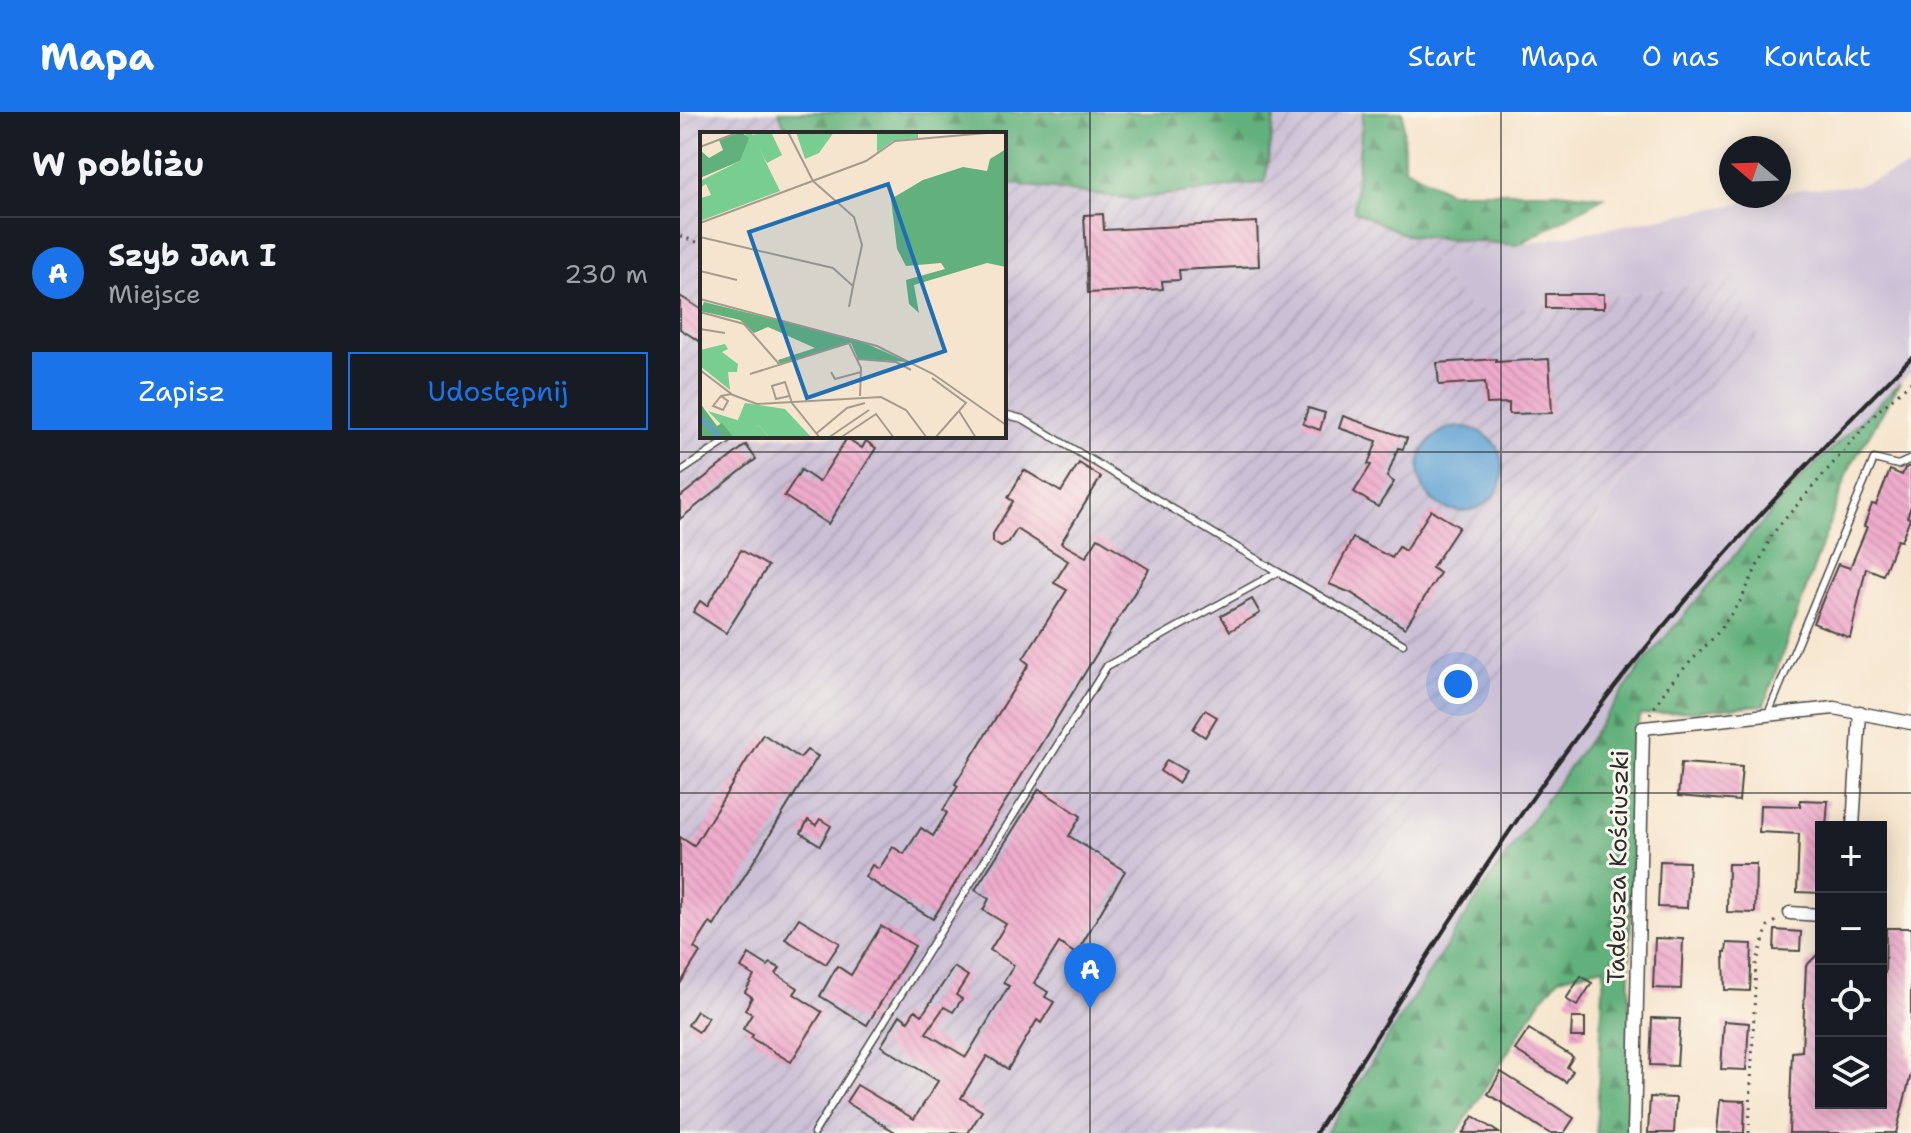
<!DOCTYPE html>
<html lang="pl">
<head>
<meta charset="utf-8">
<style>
  :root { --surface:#171b24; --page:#20242c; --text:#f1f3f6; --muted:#9ea1a6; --line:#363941; --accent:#1a73e8 }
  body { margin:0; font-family:"Shantell Sans",sans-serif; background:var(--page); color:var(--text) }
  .controls { position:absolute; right:24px; bottom:24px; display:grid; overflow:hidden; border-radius:0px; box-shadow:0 4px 20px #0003 }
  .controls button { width:72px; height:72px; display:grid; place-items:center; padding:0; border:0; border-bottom:2px solid var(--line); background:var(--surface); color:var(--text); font:40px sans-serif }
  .compass { position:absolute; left:1039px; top:24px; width:72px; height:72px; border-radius:50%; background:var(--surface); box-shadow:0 4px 20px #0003; rotate:289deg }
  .you { position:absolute; left:778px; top:572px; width:28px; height:28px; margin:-20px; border:6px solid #fff; border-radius:50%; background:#1a73e8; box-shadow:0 0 0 12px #1a73e833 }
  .badge { display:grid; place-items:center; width:52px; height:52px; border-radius:50%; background:var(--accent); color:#fff; font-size:26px; font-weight:700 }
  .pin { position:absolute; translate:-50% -66px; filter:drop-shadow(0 2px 4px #0008) }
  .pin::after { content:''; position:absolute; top:42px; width:28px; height:24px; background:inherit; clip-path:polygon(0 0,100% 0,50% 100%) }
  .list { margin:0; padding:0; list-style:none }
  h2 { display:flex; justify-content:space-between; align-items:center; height:104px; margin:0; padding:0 32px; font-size:34px }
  h2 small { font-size:26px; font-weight:400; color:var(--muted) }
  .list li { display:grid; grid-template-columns:52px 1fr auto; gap:24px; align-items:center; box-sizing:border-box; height:112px; padding:0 32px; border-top:2px solid var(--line) }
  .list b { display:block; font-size:30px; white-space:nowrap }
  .list p { margin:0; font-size:26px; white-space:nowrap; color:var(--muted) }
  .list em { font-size:26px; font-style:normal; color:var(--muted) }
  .actions { display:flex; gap:16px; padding:24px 32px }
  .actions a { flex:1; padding:18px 0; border:2px solid var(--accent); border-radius:0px; text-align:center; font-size:28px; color:var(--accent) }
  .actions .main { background:var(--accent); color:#fff }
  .icon { flex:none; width:44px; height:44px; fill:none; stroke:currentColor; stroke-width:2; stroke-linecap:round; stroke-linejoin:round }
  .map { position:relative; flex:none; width:1231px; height:1021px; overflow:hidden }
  header { display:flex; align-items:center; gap:48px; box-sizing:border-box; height:112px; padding:0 40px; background:var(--accent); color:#fff }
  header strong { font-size:38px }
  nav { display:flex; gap:44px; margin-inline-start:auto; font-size:28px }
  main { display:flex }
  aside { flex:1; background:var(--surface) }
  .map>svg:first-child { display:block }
  .industrial { fill:url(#industrial-furrows) }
  .railway { fill:#cbbfd5 }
  .forest { fill:url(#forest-firs); stroke:#466e53; stroke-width:2 }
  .water { fill:#5fa1d3; stroke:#45667f; stroke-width:2 }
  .building { fill:url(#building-back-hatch) }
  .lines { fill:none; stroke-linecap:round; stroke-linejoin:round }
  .service-casing { stroke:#494743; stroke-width:9 }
  .minor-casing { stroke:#494743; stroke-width:15 }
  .path { stroke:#494743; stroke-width:3; stroke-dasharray:2 6; stroke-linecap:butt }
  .service { stroke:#fff; stroke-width:6 }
  .minor { stroke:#fff; stroke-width:12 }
  .rail { stroke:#2b2b2b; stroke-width:4 }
  .grid { fill:none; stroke:#2b2b2b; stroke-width:2; stroke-opacity:0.55 }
  .labels { text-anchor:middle; stroke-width:6; stroke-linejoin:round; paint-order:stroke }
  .street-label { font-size:24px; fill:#2b2b2b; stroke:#fbf7ec }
  .inset-river { fill:none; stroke:#5fa1d3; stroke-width:4 }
  .inset-road { fill:none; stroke:#a59b8d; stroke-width:2 }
  .view { fill:#1f6fb2; fill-opacity:0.15; stroke:#1f6fb2; stroke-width:4 }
  .inset-edge { fill:none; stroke:#2b2b2b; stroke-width:4 }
</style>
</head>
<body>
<header>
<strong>Mapa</strong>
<nav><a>Start</a><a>Mapa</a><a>O nas</a><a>Kontakt</a></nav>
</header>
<main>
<aside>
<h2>W pobliżu<small></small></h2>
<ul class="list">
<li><span class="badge">A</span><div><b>Szyb Jan I</b><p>Miejsce</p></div><em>230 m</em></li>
</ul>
<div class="actions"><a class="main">Zapisz</a><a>Udostępnij</a></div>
</aside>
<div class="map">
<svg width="1231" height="1021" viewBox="0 0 1231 1021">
  <defs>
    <pattern id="industrial-furrows" width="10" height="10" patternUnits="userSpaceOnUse" patternTransform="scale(2)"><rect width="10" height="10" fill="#cbbfd5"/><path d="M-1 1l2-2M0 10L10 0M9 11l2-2" fill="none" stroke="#aea4b7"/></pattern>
    <pattern id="forest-firs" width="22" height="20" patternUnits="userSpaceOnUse" patternTransform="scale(2)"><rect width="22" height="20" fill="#62b07b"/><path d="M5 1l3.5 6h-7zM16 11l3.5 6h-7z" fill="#518f65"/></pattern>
    <pattern id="building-back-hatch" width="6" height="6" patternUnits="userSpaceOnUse" patternTransform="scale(2)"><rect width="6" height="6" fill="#eeaacb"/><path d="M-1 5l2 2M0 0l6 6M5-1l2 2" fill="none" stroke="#cc92ae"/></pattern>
  </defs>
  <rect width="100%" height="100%" fill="#fbf7ec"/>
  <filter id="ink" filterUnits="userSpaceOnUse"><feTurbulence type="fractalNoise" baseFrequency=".0125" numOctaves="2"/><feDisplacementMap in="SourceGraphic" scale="16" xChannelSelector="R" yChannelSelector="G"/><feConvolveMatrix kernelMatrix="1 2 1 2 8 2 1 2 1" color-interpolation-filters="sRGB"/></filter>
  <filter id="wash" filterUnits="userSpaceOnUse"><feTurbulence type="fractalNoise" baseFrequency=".006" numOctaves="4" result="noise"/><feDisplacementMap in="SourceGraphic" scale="32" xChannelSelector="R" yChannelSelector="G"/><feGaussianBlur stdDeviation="1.8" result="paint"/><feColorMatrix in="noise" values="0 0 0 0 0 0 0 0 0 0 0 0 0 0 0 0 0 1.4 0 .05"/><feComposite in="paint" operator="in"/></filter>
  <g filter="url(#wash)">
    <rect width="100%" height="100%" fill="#f6e5ce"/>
    <!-- industrial -->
    <path class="industrial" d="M0 0H99L105 14 134 22H22V324H324V71L454 87 584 70 595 0H683L675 100 727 123 838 133 750 147 790 196 815 198 1055 168 1081 230 939 370 839 533 548 1021H0Z"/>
    <!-- railway -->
    <path class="railway" d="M1231 54V260L1115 371 965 549 811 765 645 1021H547L839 533 940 370 1081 230 1054 168 815 198 790 196 750 147 844 132 1099 84V82L1121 77 1176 74Z"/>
    <!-- forest -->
    <g class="forest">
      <path d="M99 0H595L585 70 454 87 324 71V22H134L105 14Z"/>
      <path d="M683 0H723L724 55 769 80H878L924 85 838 133 726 123 674 99Z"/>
      <path d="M1220 271 1170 355 1084 593 961 603 954 622 947 1021H916L924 855 879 866 860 889 777 1021H646L811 765 965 549 1114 373Z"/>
    </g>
    <!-- water -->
    <circle class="water" cx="781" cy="357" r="42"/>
    <g id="blocks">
      <!-- building -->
      <g class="building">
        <path d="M423 102 424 118 577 110 579 154 499 158 500 168 482 169 483 177 408 181 404 103Z"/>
        <rect x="866" y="182" width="58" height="14"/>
        <path d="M0 184 22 198V231L0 217Z"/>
        <path d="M816 247V250L869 247 872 301 829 302V291L807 292 805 270 759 273 757 251Z"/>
        <path d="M628 296 645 301 640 318 623 312Z"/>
        <path d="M663 304 727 326 723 337 718 336 707 365 714 370 698 395 674 380 691 353 688 352 697 329 659 316Z"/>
        <path d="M167 326 182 336 186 329 196 336 148 412 104 384 121 358 139 370Z"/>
        <path d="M66 333 76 347 0 407V385Z"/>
        <path d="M399 351 421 365 381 431 406 445 418 426 469 457 253 807 185 765 192 753 199 757 213 735 224 742 241 716 253 724 267 701 263 698 278 674 275 672 349 552 343 547 387 478 374 471 388 449 337 417 328 431 321 435 313 430V422L333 389 328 386 344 358 381 380Z"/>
        <path d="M1231 354V394L1227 405 1230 406 1221 429 1217 428 1203 463 1186 456 1170 526 1133 511 1158 452 1170 456 1187 415 1184 414 1192 392 1196 393 1210 358 1222 363 1225 356Z"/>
        <path d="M751 398 779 415 752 456 760 461 725 516 671 481 649 472 673 426 712 446 719 435 725 439Z"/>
        <path d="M61 438 88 454 46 521 13 500 20 489 27 494Z"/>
        <path d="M572 487 580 501 550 519 541 504Z"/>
        <path d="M525 598 537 605 525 625 513 617Z"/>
        <path d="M83 622 120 646 127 638 138 644 34 814 30 811 14 836 20 840 0 872V725L14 734Z"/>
        <path d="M487 648 506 659 498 671 480 659Z"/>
        <path d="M1001 651 1062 655 1059 689 998 684Z"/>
        <path d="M359 677 401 704 389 724 445 759 396 842 379 831 354 871 368 880 365 885 374 890 361 911 357 908 328 957 307 944 281 986 302 999 288 1021H217L166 990 177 973 234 1007 258 969 201 934 220 903 228 909 235 898 242 903 274 855 288 864 276 883 282 887 273 900 264 895 246 921 286 945 329 874 323 871 334 853 310 838 326 812 303 798 309 787 295 778Z"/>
        <path d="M1120 688 1148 689 1146 715H1141V781L1117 780 1119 722 1079 720 1080 693 1120 694Z"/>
        <path d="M140 707 151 714 140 733 121 721 128 708 136 713Z"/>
        <path d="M980 749 1009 750 1007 796 978 795Z"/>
        <path d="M1048 752H1076L1075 801 1047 800Z"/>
        <path d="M119 806 160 831 146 852 105 827Z"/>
        <path d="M201 814 235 834 187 913 140 884 157 854 171 863Z"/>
        <path d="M1206 816H1231V919L1229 918 1228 944H1231V962L1216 1021H1109L1112 940 1122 939 1126 854 1141 839V991H1201V861H1205Z"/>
        <path d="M1095 818 1121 820 1120 839 1094 838Z"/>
        <path d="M975 826 1003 827 1001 877 973 876Z"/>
        <path d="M1047 831 1072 832 1070 879 1045 878 1044 840H1046Z"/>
        <path d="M69 842 88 854 90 851 100 856 96 862 118 876 114 882 142 900 111 950 71 926 73 923 63 917 72 902 65 898 72 885 65 880 74 864 61 856Z"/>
        <path d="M901 864 912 871 897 894 886 887Z"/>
        <path d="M17 899 28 906 19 920 8 913Z"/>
        <path d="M892 906H905V925H891Z"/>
        <path d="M972 906 1000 907 997 954 970 953Z"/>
        <path d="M1044 909 1069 911 1066 958 1041 957Z"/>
        <path d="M849 917 893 945 887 955 893 959 886 970 835 938Z"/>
        <path d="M821 960 894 1006 884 1021H869L808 982Z"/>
        <path d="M970 985 996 986 994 1021H968Z"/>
        <path d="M1040 988 1065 989 1064 1021H1037Z"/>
        <path d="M793 1004 819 1021H783Z"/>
      </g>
    </g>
  </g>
  <g filter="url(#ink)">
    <use href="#blocks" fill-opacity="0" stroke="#494743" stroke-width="2"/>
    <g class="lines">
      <defs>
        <g id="service">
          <path d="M324 302 343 307 598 460"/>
          <path d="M0 360 54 324"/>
          <path d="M1088 602 1194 347 1218 353 1231 347"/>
          <path d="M134 1021 427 554 598 460 723 532"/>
        </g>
        <g id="minor">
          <path d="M1173 715 1180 600"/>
          <path d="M1110 801 1141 803"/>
          <path d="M954 1021 963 616 1154 596 1231 611"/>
        </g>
      </defs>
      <!-- service casing -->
      <use href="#service" class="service-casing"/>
      <!-- minor casing -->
      <use href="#minor" class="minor-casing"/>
      <!-- path -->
      <g class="path">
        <path d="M0 124 22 132"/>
        <path d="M970 602 990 571 1036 523 1061 488 1093 421 1198 299 1231 270"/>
        <path d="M1069 1021 1076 852 1088 814 1098 808"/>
      </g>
      <!-- service -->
      <use href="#service" class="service"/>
      <!-- minor -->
      <use href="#minor" class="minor"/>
      <!-- rail -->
      <path class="rail" d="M636 1021C725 879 812 736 913 603 1010 475 1118 359 1231 246"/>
    </g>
  </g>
  <!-- grid -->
  <path class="grid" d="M410 0V1021M821 0V1021M0 340H1231M0 681H1231"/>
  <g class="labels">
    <!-- street labels -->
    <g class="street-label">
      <text transform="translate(938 755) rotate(-89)" y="8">Tadeusza Kościuszki</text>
    </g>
  </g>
  <!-- overview -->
  <g transform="translate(20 20)">
    <rect width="306" height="306" fill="#f6e5ce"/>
    <path d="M46 0H56L52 2 80 59 0 89 1 66 11 63 6 52 0 56V49L40 29ZM96 0H134L119 21 105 27ZM177 0H218V6L193 9 177 20ZM25 212 28 217 22 220 38 232 37 240H28L30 258 0 234V218ZM8 279 60 295 70 306H34Z" fill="#78cd91"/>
    <path d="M41 0 49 6 40 29 0 46V18L9 26 23 18 19 8ZM306 17V135L287 131 214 153 219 181 209 172 206 148 245 137 241 131 206 134 197 117 191 67 223 48 263 35 287 39 290 27ZM4 170 158 208 208 230 158 227 151 211 80 232 78 228 115 216 68 195 54 201 40 188 0 179ZM0 271 17 294 22 291 34 306H0Z" fill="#62b07b"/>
    <path d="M71 0 82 23 67 31 51 3Z" fill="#78cd91"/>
    <path d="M45 271 85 277 112 306H70L60 295 37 290Z" fill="#78cd91"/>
    <path class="inset-river" d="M0 285 21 306"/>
    <path class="inset-road" d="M88 0 113 49 154 85 162 113 153 154M0 15 39 0M0 91 166 29 195 9 298 0M0 105 133 136 153 154 149 175M0 139 37 148M0 167 177 214 233 242 306 293M0 180 44 192 80 233M0 197 25 201M157 227 196 230 211 238M0 238 33 263 57 272 181 265 206 278 227 306M131 240 135 247 161 240M50 242 149 211 161 236 160 264M232 246 266 271 235 306M21 264 28 269 23 278 13 274 21 264 31 262M89 264 76 267 72 254 85 250 92 271 120 306M259 279 276 306M117 301 147 276 165 271M128 306 169 278M140 306 176 282 194 306"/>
    <path class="view" d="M188 52 245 219 107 266 49 100Z"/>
    <rect width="306" height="306" class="inset-edge"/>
  </g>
</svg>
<div class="controls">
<button>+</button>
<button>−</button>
<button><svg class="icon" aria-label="locate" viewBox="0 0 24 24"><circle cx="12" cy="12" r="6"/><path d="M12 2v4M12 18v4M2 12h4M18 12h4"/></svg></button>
<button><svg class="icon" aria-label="layers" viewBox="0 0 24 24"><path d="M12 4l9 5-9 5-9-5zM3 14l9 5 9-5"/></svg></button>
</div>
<svg class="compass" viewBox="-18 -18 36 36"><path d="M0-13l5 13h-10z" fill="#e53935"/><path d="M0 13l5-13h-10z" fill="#9ea1a6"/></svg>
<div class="you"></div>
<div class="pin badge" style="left:410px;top:897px">A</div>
</div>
</main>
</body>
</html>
